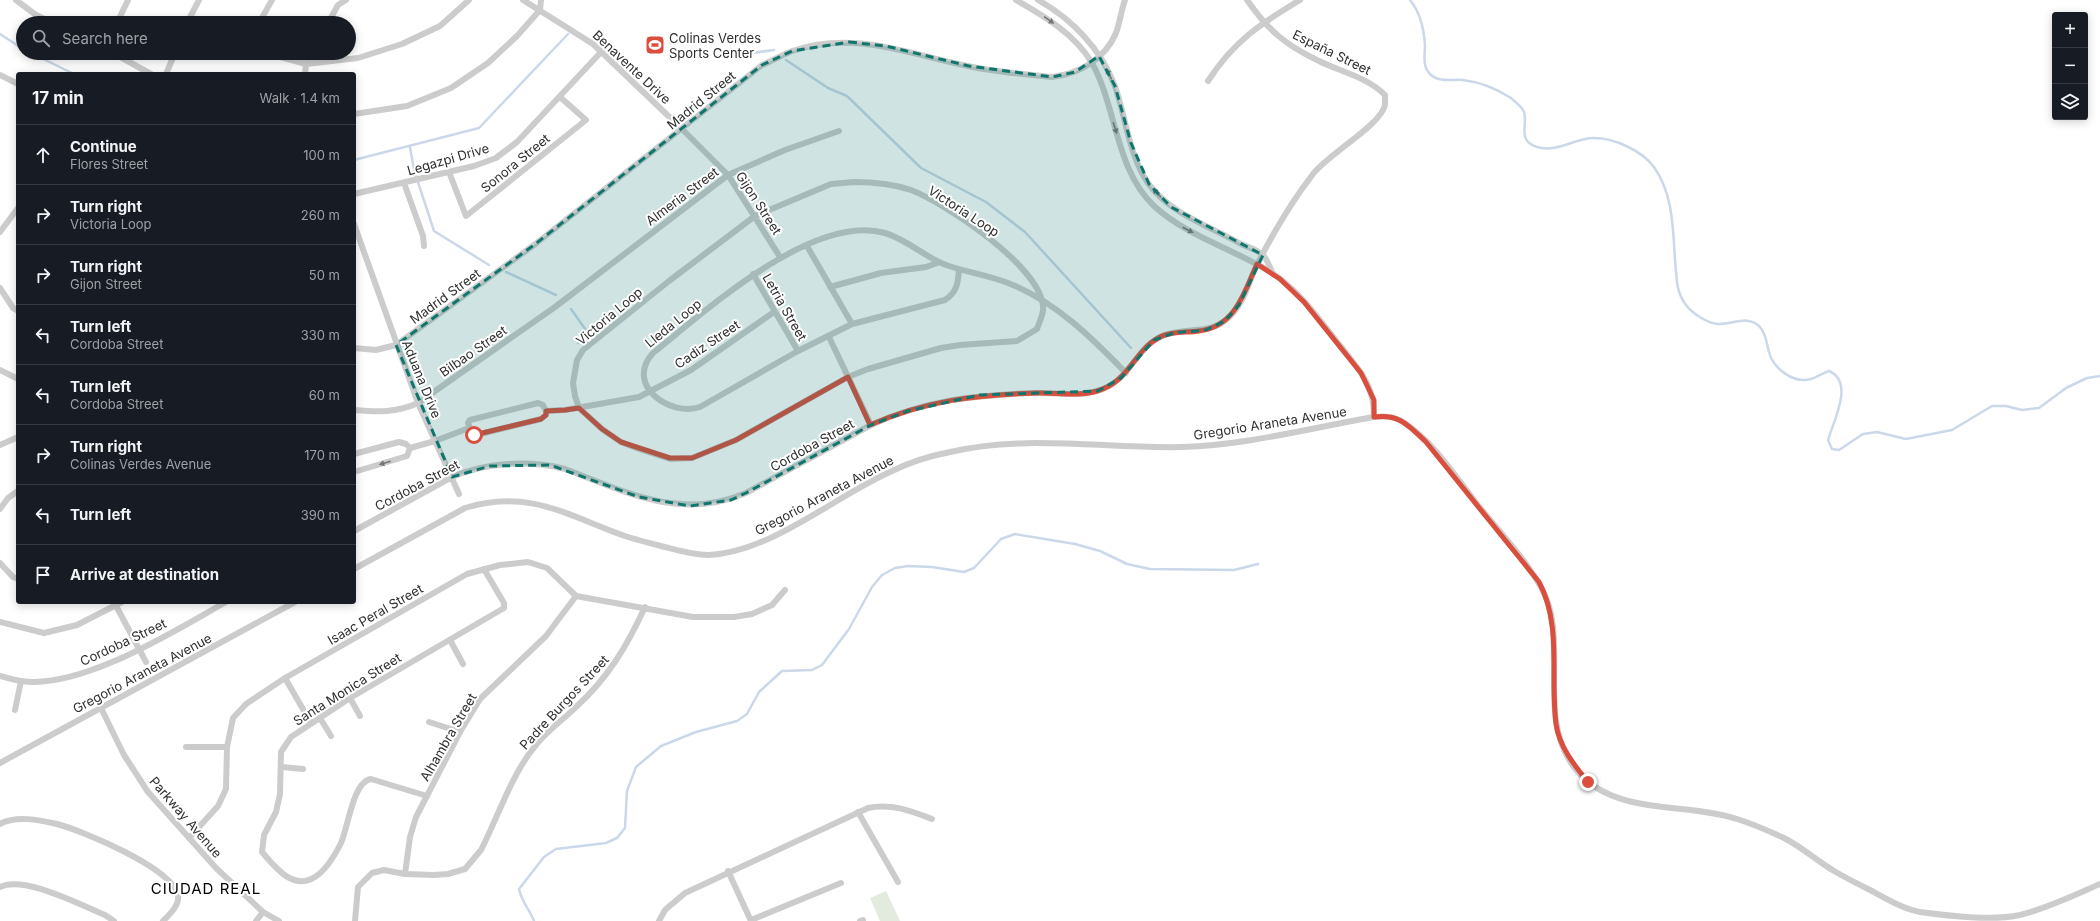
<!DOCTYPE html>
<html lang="en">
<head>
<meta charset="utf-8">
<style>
  :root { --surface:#171b24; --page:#20242c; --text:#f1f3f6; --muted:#9ea1a6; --line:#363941 }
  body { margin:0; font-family:Inter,sans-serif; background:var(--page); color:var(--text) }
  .controls { position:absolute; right:12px; top:12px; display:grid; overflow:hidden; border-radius:4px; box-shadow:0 2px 10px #0003 }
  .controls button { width:36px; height:36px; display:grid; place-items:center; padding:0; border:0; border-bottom:1px solid var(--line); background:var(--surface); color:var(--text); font:20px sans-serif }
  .stop { position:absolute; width:12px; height:12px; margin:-9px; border:3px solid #da4e3d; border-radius:50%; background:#fff }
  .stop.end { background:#da4e3d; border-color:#fff; box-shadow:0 1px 4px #0008 }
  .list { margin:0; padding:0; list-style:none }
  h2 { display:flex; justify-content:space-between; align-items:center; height:52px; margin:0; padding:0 16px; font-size:17px }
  h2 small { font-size:13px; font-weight:400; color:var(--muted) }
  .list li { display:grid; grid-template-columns:26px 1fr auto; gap:12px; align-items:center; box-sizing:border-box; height:60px; padding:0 16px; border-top:1px solid var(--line) }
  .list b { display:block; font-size:15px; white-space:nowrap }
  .list p { margin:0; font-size:13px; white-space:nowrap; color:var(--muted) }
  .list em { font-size:13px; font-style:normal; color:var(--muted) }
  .icon { flex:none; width:22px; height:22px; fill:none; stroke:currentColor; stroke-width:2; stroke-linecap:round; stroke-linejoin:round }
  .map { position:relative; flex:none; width:2100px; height:921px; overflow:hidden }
  .search { position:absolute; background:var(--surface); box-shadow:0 2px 10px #0003; left:16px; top:16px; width:340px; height:44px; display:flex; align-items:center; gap:10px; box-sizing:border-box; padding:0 14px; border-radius:22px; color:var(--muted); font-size:15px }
  .panel { position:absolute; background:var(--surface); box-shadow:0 2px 10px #0003; left:16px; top:72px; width:340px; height:532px; border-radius:4px }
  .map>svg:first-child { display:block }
  .park { fill:#e3ebde }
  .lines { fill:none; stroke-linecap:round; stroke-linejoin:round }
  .stream { stroke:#cbd8ea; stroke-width:2.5 }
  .minor { stroke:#ccc; stroke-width:6 }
  .oneway { fill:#767676 }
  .route { stroke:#da4e3d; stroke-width:5 }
  .marked { fill:#0f766e; fill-opacity:0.2; stroke:#0f766e; stroke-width:3; stroke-dasharray:8 5; stroke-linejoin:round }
  .labels { text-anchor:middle; stroke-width:4; stroke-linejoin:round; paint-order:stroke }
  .poi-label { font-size:13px; fill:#2f2f2f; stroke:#fff; text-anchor:start }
  .street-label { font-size:13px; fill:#2f2f2f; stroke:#fff }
  .quarter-label { font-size:15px; letter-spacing:1px; fill:#000; stroke:#fff }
</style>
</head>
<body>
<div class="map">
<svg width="2100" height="921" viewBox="0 0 2100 921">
  <rect width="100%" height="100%" fill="#fff"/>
  <!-- park -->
  <path class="park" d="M886 891 900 921H880L870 898Z"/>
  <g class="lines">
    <!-- stream -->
    <g class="stream">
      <path d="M1410 0C1420 12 1424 30 1425 45 1425 55 1422 66 1430 74 1439 83 1452 79 1463 80 1479 82 1497 89 1511 98 1514 101 1521 106 1523 110 1530 120 1515 141 1537 147 1558 153 1574 138 1594 138 1615 138 1642 151 1654 167 1673 194 1673 228 1675 260 1677 276 1675 291 1686 305 1693 314 1707 323 1718 324 1732 325 1748 314 1760 327 1767 336 1766 342 1769 352 1773 368 1793 384 1811 379 1817 377 1823 373 1829 371 1855 382 1833 422 1828 440L1832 449 1839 450 1863 434 1877 432 1906 439 1952 430 1992 406H2006L2022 410 2039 408 2066 388 2087 378 2100 376"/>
      <path d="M0 34 23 49"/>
      <path d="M31 53 74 74"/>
      <path d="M752 53 774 50"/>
      <path d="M786 60 828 88 847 96 921 168 986 202 1025 232 1131 348"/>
      <path d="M410 147 414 170 434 231 489 265"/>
      <path d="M354 160 479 128 568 34"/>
      <path d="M506 272 556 295"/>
      <path d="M571 309 588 333"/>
      <path d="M578 343 585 335 605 322"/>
      <path d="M534 921C530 910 521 901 519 889L544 857 556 849 606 843 617 838 625 828 627 791 636 767 661 746 696 732 737 721 747 714 759 692 782 671 812 670 822 665 849 629 872 587 882 575 895 568 908 566 932 567 964 572 974 568 1001 539 1015 534 1075 544 1100 551 1127 564 1150 569 1234 570 1258 564"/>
    </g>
    <!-- minor -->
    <g class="minor">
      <path d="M16 0 36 15 53 23"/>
      <path d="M523 0 593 44 682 129 728 175 780 257"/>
      <path d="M1016 0C1044 16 1075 34 1092 63 1117 108 1115 169 1154 206 1188 237 1234 249 1272 273 1301 292 1321 322 1342 348 1361 372 1374 385 1374 417"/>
      <path d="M1038 0C1072 19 1101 49 1115 86 1126 118 1129 155 1148 183 1170 214 1210 226 1241 244 1248 247 1258 250 1263 255 1267 259 1270 268 1273 274"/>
      <path d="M117 23 128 0"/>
      <path d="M187 23 199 0"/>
      <path d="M259 23 272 0"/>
      <path d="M328 23 338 5 346 0"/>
      <path d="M113 53 151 74"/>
      <path d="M266 53 306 64 358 58 402 44 440 26 469 0"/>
      <path d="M166 74 175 53"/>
      <path d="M305 74 306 64 312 53"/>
      <path d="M0 75 18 84"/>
      <path d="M1208 81C1234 41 1260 24 1300 0"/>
      <path d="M354 114 407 106 451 88 488 63 517 36 540 10 541 0"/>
      <path d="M449 172 466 216 586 120 560 97"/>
      <path d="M854 182C873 182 893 184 911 190 945 203 1047 270 1043 311 1042 317 1039 323 1037 329L1017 341 960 345 941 348 868 369 848 377 736 440 692 458 670 459 639 449 621 442 602 429 579 408 575 396 573 383 577 360 583 350 669 281 755 216 831 184Z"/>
      <path d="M404 183 423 236 424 246"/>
      <path d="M354 194 474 166 496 158 517 142 602 51"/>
      <path d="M354 224 418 403 459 494"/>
      <path d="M0 232 18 208"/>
      <path d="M807 246 852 324"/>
      <path d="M959 270C958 283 957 292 945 300L852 324 798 351 700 407C670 417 624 385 653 353 706 311 812 213 885 233 909 240 926 259 949 266 970 273 992 276 1013 285 1058 304 1093 339 1126 373"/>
      <path d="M753 274 798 351"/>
      <path d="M830 287 881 273 926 267 937 263"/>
      <path d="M0 288 13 308 18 311"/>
      <path d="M829 337 871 425"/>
      <path d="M354 348 376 350 396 345 534 245 762 65C772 61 782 55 792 51 854 30 908 54 968 66 995 72 1024 74 1052 77 1079 74 1105 59 1116 33 1120 22 1121 11 1125 0"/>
      <path d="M0 370 18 379"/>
      <path d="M538 403 543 405 546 411V415L541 419 476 435 472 434 468 423 470 420Z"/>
      <path d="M354 410C378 412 396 413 418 403L555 307 728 175 785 150 839 131"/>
      <path d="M546 411 565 410 639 397 691 370 774 312"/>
      <path d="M0 445 18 437"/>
      <path d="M410 448 435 441 469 428"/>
      <path d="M354 454 399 442 406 444 410 448 407 456 354 472"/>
      <path d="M0 509 8 498 18 491"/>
      <path d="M354 531 452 477C487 462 529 460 565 469 626 492 681 521 746 493L871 425C926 400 974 395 1034 393 1054 392 1078 397 1097 391 1130 382 1135 348 1162 336 1188 325 1212 338 1233 313 1245 300 1249 281 1257 265 1272 235 1293 200 1313 174 1328 154 1381 125 1385 105 1385 102 1385 98 1385 95 1367 77 1341 72 1319 61 1285 45 1268 30 1247 0"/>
      <path d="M0 563 13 577 18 579"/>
      <path d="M354 569 465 508C529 488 568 516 625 536 637 540 649 543 661 546 677 550 692 555 708 555 770 553 835 496 892 471 910 462 930 456 950 452 1027 434 1105 449 1182 447 1247 445 1311 428 1374 417 1385 416 1394 416 1403 422 1433 441 1455 476 1477 504 1499 532 1539 572 1549 606 1563 655 1541 717 1571 763 1608 818 1683 801 1737 819 1753 824 1769 831 1784 838 1802 847 1817 861 1834 871 1846 878 1858 884 1870 890 1885 898 1903 909 1920 912 1950 916 1992 921 2020 915 2048 908 2074 895 2100 884"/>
      <path d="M114 602 146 662"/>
      <path d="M0 622 44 633 77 625 122 602"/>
      <path d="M450 640 463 664"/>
      <path d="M0 676C7 678 14 680 21 681 81 690 174 631 226 602"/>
      <path d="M285 678 311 723"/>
      <path d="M350 698 360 716"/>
      <path d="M101 708 124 755 148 792 216 868 263 912 279 921"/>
      <path d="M15 710 21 681"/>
      <path d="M320 718 331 736"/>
      <path d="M429 722 460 732"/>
      <path d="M186 747H227"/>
      <path d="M0 763 295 602"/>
      <path d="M282 767 303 769"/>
      <path d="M427 796 371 779C353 781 348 828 341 843 335 855 326 870 315 877 293 891 275 867 262 852L264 835 276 812 280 794 281 752 291 737 350 698 504 608V603L484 569"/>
      <path d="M858 812 898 882"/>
      <path d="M0 824C16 815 39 820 57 824 83 831 172 868 178 895 180 905 169 915 163 921"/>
      <path d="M189 838 218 806 226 789 227 747 233 718 246 704 285 678 467 574 500 565 528 562 547 568 576 596 693 617H734L752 614 772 605 785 590"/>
      <path d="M728 871 751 921"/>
      <path d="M405 874 410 837 416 817 460 732 480 699 546 636 576 596"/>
      <path d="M0 887C24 875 81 905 105 915L114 921"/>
      <path d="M751 920 841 883"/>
      <path d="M256 921 263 912"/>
      <path d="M355 921 358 887 372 873 384 870 405 874 434 875 448 874 465 869 481 850C498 817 512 773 536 745 548 730 563 720 576 707 608 678 627 646 645 607"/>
      <path d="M659 921 665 910 685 893 868 808C891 803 911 811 932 819"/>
      <path d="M860 921 863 920"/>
    </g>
  </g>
  <!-- one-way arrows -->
  <defs><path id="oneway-solid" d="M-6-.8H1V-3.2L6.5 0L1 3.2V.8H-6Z"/></defs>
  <g class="oneway">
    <use href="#oneway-solid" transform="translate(1049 20) rotate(35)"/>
    <use href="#oneway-solid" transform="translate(1109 74) rotate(-117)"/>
    <use href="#oneway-solid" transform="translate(1115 128) rotate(72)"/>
    <use href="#oneway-solid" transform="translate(1157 193) rotate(-134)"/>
    <use href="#oneway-solid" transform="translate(1188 230) rotate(28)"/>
    <use href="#oneway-solid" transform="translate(385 463) rotate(164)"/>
  </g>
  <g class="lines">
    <!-- route -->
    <path class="route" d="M474 435 541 419 546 415V411L565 410 579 408 602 429 621 442 670 458H692L736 440 848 377 870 425C927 400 976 395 1036 393 1056 392 1078 397 1097 391 1130 382 1134 350 1160 337 1172 331 1186 333 1199 331 1235 327 1244 293 1257 264L1280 279 1304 302 1361 373 1374 400V417C1400 414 1408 425 1426 442L1539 582C1562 625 1550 677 1556 724 1559 746 1574 765 1588 782"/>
  </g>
  <!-- marked area -->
  <path class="marked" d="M849 42 886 46 969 66 1052 77 1075 72 1099 56 1115 86 1131 143 1149 184 1171 207 1263 255 1239 305 1225 321 1206 330 1174 333 1154 340 1121 378 1098 391 980 395 908 411 871 425 746 493 731 500 690 506 639 497 550 465 490 466 452 477 396 345 534 245 762 65 792 51Z"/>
  <!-- icons -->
  <defs>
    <symbol id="stadium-square" viewBox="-11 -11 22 22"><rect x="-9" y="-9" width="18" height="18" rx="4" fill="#da4e3d" stroke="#fff"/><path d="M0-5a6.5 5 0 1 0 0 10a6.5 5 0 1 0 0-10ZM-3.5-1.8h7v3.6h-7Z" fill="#fff"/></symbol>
  </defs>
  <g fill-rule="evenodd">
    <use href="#stadium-square" x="644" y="34" width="22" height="22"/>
  </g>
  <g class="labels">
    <!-- poi labels -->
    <g class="poi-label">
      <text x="669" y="43">Colinas Verdes<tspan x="669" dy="15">Sports Center</tspan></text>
    </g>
    <!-- street labels -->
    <g class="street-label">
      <text transform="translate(1332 52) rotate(26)" y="5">España Street</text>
      <text transform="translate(632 67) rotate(43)" y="5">Benavente Drive</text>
      <text transform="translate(701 100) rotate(-39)" y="5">Madrid Street</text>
      <text transform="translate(448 159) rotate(-16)" y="5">Legazpi Drive</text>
      <text transform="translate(515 163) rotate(-39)" y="5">Sonora Street</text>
      <text transform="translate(682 196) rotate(-37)" y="5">Almeria Street</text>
      <text transform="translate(759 203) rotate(57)" y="5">Gijon Street</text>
      <text transform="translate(964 211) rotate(33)" y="5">Victoria Loop</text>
      <text transform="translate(445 296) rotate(-36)" y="5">Madrid Street</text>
      <text transform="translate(785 307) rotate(60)" y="5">Letria Street</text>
      <text transform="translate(609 316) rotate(-40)" y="5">Victoria Loop</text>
      <text transform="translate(673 323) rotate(-39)" y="5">Lleda Loop</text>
      <text transform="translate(707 344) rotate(-34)" y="5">Cadiz Street</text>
      <text transform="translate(473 351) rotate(-35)" y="5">Bilbao Street</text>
      <text transform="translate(422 379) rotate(68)" y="5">Aduana Drive</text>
      <text transform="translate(1270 423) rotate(-9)" y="5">Gregorio Araneta Avenue</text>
      <text transform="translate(812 445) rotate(-29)" y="5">Cordoba Street</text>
      <text transform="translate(417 485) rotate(-28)" y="5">Cordoba Street</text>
      <text transform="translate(824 495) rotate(-28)" y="5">Gregorio Araneta Avenue</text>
      <text transform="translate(375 614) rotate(-30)" y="5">Isaac Peral Street</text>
      <text transform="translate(123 642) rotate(-25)" y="5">Cordoba Street</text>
      <text transform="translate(142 673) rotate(-28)" y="5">Gregorio Araneta Avenue</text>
      <text transform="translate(347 689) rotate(-32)" y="5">Santa Monica Street</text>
      <text transform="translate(564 702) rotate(-47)" y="5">Padre Burgos Street</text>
      <text transform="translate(448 737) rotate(-60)" y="5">Alhambra Street</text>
      <text transform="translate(186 817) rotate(49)" y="5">Parkway Avenue</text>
    </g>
    <!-- quarter labels -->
    <g class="quarter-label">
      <text x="206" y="894">CIUDAD REAL</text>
    </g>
  </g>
</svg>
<div class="controls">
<button>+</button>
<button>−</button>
<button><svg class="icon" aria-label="layers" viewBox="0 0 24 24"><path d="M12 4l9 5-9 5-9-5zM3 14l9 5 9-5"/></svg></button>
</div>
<div class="stop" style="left:474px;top:435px"></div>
<div class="stop end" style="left:1588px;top:782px"></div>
<div class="search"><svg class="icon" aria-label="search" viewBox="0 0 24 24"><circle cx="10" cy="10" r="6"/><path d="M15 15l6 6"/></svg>Search here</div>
<section class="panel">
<h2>17 min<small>Walk · 1.4 km</small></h2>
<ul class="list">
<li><svg class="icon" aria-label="ahead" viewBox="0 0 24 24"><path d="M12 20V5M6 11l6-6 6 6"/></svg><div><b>Continue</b><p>Flores Street</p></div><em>100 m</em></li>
<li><svg class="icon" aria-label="right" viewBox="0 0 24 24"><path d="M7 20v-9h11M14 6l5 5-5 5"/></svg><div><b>Turn right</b><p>Victoria Loop</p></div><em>260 m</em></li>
<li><svg class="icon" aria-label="right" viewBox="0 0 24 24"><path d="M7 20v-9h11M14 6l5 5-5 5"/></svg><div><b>Turn right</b><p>Gijon Street</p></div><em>50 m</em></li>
<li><svg class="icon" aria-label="left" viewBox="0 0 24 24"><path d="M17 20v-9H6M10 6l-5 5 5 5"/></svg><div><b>Turn left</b><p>Cordoba Street</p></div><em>330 m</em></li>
<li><svg class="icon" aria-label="left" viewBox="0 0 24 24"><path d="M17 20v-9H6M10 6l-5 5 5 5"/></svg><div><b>Turn left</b><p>Cordoba Street</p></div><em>60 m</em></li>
<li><svg class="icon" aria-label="right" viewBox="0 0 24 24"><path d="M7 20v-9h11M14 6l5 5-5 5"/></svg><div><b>Turn right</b><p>Colinas Verdes Avenue</p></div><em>170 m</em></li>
<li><svg class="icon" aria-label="left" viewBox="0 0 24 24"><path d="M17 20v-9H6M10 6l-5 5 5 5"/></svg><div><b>Turn left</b></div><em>390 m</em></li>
<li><svg class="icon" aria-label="arrive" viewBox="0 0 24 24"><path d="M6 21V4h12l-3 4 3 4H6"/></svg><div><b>Arrive at destination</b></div></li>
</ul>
</section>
</div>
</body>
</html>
